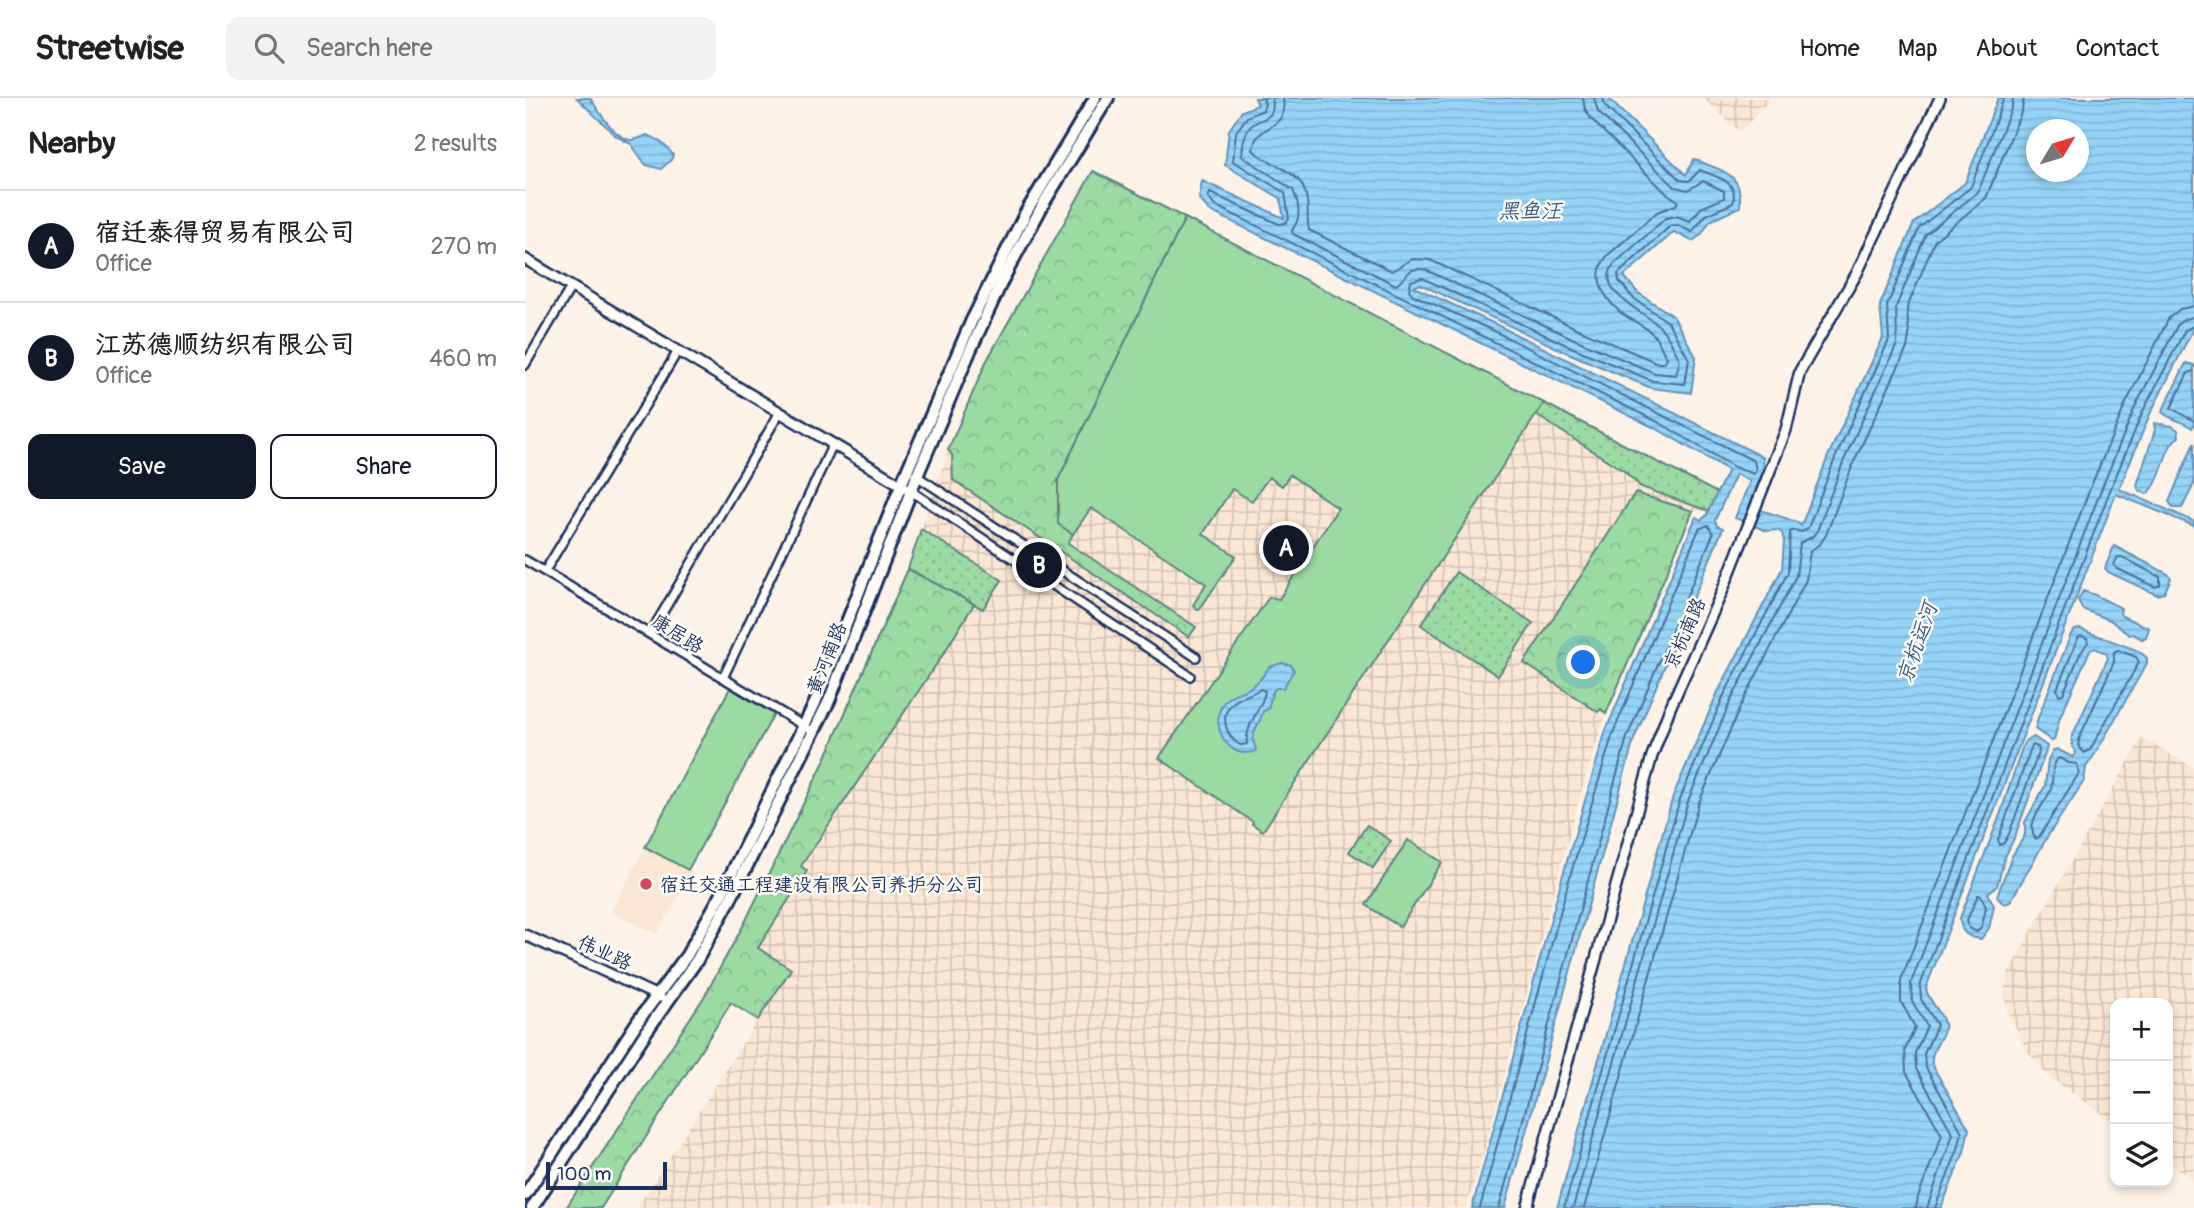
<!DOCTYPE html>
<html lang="en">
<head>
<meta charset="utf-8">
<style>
  :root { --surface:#fff; --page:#f2f2f2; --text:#202124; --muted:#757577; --line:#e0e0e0; --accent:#111827 }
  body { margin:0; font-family:Pangolin,"LXGW WenKai TC",sans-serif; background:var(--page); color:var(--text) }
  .controls { position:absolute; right:21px; bottom:21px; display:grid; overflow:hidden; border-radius:14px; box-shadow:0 4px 10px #0003 }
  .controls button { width:63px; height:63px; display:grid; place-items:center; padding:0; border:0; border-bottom:2px solid var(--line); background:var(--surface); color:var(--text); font:35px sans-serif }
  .compass { position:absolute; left:1501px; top:21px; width:63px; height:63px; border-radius:50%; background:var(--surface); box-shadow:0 4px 10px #0003; rotate:52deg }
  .scale { position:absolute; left:21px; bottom:18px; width:121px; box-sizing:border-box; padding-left:7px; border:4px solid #1b2f5e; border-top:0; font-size:19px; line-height:24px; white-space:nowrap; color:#1b2f5e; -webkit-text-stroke:5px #fdfcf7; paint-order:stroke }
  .you { position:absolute; left:1059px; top:565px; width:24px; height:24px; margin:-18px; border:5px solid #fff; border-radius:50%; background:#1a73e8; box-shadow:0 0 0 10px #1a73e833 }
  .badge { display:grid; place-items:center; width:46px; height:46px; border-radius:50%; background:var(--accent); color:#fff; font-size:23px; font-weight:700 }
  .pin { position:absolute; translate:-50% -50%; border:4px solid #fff; box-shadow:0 2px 7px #0006 }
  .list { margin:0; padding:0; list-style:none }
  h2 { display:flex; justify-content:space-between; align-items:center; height:91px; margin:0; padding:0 28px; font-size:30px }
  h2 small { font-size:23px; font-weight:400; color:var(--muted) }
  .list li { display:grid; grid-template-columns:46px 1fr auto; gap:21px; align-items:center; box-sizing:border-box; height:112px; padding:0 28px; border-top:2px solid var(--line) }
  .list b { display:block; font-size:26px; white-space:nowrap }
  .list p { margin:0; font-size:23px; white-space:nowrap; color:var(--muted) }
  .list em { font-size:23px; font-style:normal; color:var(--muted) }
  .actions { display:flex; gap:14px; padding:21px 28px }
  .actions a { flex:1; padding:16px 0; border:2px solid var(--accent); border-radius:14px; text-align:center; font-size:24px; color:var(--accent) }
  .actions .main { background:var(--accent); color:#fff }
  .icon { flex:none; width:38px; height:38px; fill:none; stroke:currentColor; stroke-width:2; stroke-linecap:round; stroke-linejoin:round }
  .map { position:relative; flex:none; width:1669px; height:1110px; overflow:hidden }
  header { display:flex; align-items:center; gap:42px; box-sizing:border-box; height:98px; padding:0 35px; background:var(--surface); border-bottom:2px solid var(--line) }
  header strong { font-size:33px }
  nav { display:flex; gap:38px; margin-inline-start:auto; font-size:24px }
  .search { width:490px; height:63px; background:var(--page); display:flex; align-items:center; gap:18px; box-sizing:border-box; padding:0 24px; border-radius:14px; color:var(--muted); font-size:26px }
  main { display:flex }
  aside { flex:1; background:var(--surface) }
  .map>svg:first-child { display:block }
  .built { fill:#fae6d3 }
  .industrial { fill:url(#industrial-grid) }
  .grass { fill:url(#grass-dots); stroke:#5c8480; stroke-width:2 }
  .forest { fill:url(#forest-crowns); stroke:#5c8480; stroke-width:2 }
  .garden { fill:#9cdaa3; stroke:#5c8480; stroke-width:2 }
  .water { fill:url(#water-rules); stroke:#6592ba; stroke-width:2; fill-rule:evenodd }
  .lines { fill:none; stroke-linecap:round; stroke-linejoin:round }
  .shore { stroke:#4c719b; stroke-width:2 }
  .minor-casing { stroke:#1b2f5e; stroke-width:12 }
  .tertiary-casing { stroke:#1b2f5e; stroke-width:14 }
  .primary-casing { stroke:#1b2f5e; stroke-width:16 }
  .minor { stroke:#fdfcf7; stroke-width:7 }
  .tertiary { stroke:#fdfcf7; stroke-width:9 }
  .primary { stroke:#fdfcf7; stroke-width:10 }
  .poi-dot { fill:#d1495b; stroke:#fdfcf7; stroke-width:2.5 }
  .labels { text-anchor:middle; stroke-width:5; stroke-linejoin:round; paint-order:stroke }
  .street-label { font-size:19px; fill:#1b2f5e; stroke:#fdfcf7 }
  .poi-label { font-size:19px; fill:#1b2f5e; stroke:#fdfcf7; text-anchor:start }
  .water-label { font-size:21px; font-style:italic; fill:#3a5884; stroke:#fdfcf7 }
</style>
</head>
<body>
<header>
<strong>Streetwise</strong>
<div class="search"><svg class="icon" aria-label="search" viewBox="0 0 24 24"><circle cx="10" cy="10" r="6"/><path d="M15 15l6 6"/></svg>Search here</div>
<nav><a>Home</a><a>Map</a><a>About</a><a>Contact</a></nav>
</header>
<main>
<aside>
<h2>Nearby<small>2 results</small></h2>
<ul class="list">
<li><span class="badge">A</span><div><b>宿迁泰得贸易有限公司</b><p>Office</p></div><em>270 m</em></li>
<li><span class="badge">B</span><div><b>江苏德顺纺织有限公司</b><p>Office</p></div><em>460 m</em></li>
</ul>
<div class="actions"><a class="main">Save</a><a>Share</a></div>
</aside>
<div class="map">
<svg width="1669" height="1110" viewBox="0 0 1669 1110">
  <defs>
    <pattern id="industrial-grid" width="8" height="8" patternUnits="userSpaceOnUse" patternTransform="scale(1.75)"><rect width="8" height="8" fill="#fae6d3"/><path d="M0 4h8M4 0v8" fill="none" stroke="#d6c6b8"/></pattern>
    <pattern id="grass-dots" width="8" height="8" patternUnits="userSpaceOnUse" patternTransform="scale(1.75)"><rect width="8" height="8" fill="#9cdaa3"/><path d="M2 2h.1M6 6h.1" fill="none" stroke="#86bb8f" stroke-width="1.8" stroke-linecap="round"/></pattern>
    <pattern id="forest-crowns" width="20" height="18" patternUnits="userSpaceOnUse" patternTransform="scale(1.75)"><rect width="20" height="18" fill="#9cdaa3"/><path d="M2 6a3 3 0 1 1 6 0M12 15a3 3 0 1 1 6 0" fill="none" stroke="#86bb8f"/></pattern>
    <pattern id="water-rules" width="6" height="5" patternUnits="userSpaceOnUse" patternTransform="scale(1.75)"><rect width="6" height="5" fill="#96d4f7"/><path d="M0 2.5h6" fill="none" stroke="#81b6d6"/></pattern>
  </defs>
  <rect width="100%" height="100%" fill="#fcf2e7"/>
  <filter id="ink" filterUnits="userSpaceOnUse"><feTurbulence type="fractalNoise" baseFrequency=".0143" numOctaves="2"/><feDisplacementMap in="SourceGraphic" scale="14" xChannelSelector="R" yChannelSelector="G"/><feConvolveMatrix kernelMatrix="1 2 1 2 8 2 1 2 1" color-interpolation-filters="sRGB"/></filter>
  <g filter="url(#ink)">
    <!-- built -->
    <path class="built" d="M120 749 167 774 132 836 86 813Z"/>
    <!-- industrial -->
    <g class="industrial">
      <path d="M1178 0H1246L1215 34Z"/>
      <path d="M568 73 1200 399 1192 416 1181 411 1168 413 1081 616 1056 694 958 1057 941 1110H112L265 872 232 850 282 773 276 769 421 552 449 506 383 471 423 352 461 264Z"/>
      <path d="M1617 640 1669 670V1082L1643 1063V905H1590V1025L1522 977 1502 953 1482 912 1479 895 1481 881 1487 867Z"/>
    </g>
    <!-- grass -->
    <g class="grass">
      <path d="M1019 305 1200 399 1192 416 1116 389 1099 373 1011 317Z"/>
      <path d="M396 431 477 482 458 511 383 471Z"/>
      <path d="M931 474 1008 525 973 578 896 527Z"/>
      <path d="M842 727 866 743 848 770 824 754Z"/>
    </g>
    <!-- forest -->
    <g class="forest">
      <path d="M568 73 660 120 533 382V426L548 436 543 445 671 529 664 539 428 382 427 357 423 352 461 264Z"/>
      <path d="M1110 395 1168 413 1081 616 1076 611 1073 614 999 565Z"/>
      <path d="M383 471 449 506 421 552 276 768 282 773 233 850 266 871 233 922 206 905 76 1110H41L179 899 218 828 297 668Z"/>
    </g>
    <!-- garden -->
    <g class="garden">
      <path d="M660 120 1019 305 738 733 727 726 728 724 634 660 744 499 754 501 813 410 765 377 757 388 744 379 727 403 707 391 678 436 711 458 674 512 668 507 681 486 566 410 548 436 533 426V382Z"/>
      <path d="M205 590 249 616 163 772 120 749Z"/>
      <path d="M883 742 917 764 875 829 841 807Z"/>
    </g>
    <!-- water -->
    <g class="water">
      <path d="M52 0H65C73 11 89 40 105 42 111 43 116 39 122 37 132 40 142 48 148 57L146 62 136 71 121 67 106 46 91 38Z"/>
      <path d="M730 0H1083L1161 77 1169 61C1197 74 1218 73 1215 109L1185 123 1176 137 1167 143 1149 134 1099 178 1112 194 1148 218 1171 259 1166 295 1126 290 1043 255 895 186 889 189 972 227 1238 359 1239 381 1227 409 1272 424 1276 428 1304 356 1358 240 1355 207 1389 125 1440 85 1473 0H1669V229L1625 316 1594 391 1666 422 1669 424V428L1591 396 1401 890C1403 904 1416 912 1419 925 1422 937 1404 951 1407 967L1444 1031 1439 1054 1416 1110H1032L1148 698 1192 596 1257 471 1259 443 1257 435 1252 432 1242 433 1210 420 1225 383 1211 376 1190 422 1192 428 1198 430 1109 641 980 1110H947L1037 780 1081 632 1171 419 1176 422 1181 418 1203 372 1132 331 685 113 674 101 677 83 759 120 755 100 700 67 704 32 717 13 733 7ZM1512 32H1554V74H1512Z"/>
      <path d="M1661 265 1669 267V327L1667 330C1658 323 1644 321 1637 314Z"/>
      <path d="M1629 325 1647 328 1653 332 1654 339C1638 347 1639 383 1622 396L1614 392 1612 387 1630 332Z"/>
      <path d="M1669 345V386L1657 410H1649L1644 404 1646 399Z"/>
      <path d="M1589 448 1643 476 1646 480 1639 495 1632 497 1583 474 1580 470Z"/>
      <path d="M1558 493 1570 497 1596 510 1595 516 1597 518 1624 530 1621 539 1617 541 1608 536 1604 537 1585 522 1557 511 1553 502Z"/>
      <path d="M1555 531 1614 553 1622 560V565L1570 656 1561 669 1559 683 1524 736 1485 804C1479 808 1474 803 1472 798L1487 758 1500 737V724L1520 688 1523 662 1528 652 1532 651 1547 659 1551 655 1547 647V639L1583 560 1581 555 1570 550 1565 552 1535 619 1529 642 1527 643 1510 631 1513 620 1546 536 1550 532Z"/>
      <path d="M757 565 766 567 769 572 758 590H751L747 595 743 611 738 613C737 623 728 631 728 641 729 645 730 649 731 653 721 656 713 656 705 649 691 635 688 612 704 599 709 595 714 595 720 592 731 588 738 579 744 569Z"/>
      <path d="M1509 639 1522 648 1521 653 1490 738 1480 759 1472 788 1463 795 1469 808 1464 830 1456 841C1443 840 1435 834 1435 820L1475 717 1498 647 1501 642Z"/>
    </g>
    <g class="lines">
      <!-- shore -->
      <g class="shore">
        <path d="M738 0 740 6 738 12 722 19 711 34 708 63 760 95 764 121 760 125 754 126 685 95 683 99 689 107 1135 325 1209 369 1229 376 1231 372 1229 363 969 233 888 197 884 192 886 183 897 180 1046 249 1128 283 1160 286 1164 261 1143 224 1107 199 1094 183 1093 176 1145 128 1152 127 1167 134 1181 117 1208 105C1214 82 1191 79 1175 72L1164 83 1155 82 1080 8 1078 0"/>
        <path d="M747 0C752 24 735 18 725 29 718 38 718 48 717 58L768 92C774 106 777 120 767 132L768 136 871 187C883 180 881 167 901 172L1049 241 1130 275 1151 277 1155 262C1149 252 1144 237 1135 229 1121 214 1068 194 1089 166L1141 120 1151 118 1165 123 1176 110 1199 100V93L1178 83 1163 92 1150 89 1073 14 1069 0"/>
        <path d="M758 0C763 37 731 22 728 52 743 67 774 72 780 94 785 108 781 121 784 132L867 173 887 161 905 162 1053 231 1133 265H1139L1142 260C1137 253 1134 242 1128 236 1119 227 1105 222 1095 214 1078 199 1065 177 1083 157L1132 114 1151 107 1153 103 1141 95 1066 21 1060 11 1058 0"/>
        <path d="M1669 273 1663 275 1646 310 1669 323"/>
        <path d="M1593 459H1597L1635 479V487L1630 489 1591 470 1589 466Z"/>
        <path d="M1556 538 1562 540 1563 544 1555 556 1538 596 1534 597 1532 591 1553 540Z"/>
        <path d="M1593 552 1611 559 1614 564 1565 652 1559 655 1554 648V641L1589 564V554Z"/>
        <path d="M735 591 740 593C738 611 720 625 722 646L715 647C701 639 693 616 709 604 716 598 727 597 735 591Z"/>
        <path d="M1507 647 1513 649 1514 653 1484 736 1479 745 1475 747 1473 742Z"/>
        <path d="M1534 660 1544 665 1552 666 1554 675 1514 739 1510 741C1500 722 1520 708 1526 691 1529 680 1525 667 1534 660Z"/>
        <path d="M1453 797 1456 798 1461 809 1457 828 1452 834 1444 830 1442 822Z"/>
        <path d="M955 1110 1044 782 1088 635 1174 431 1183 427 1188 436 1102 639 974 1110"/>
        <path d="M1039 1110 1155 701 1198 599 1263 474 1265 434 1269 432 1277 434 1283 430 1311 358 1364 242 1362 208 1394 130 1446 89 1479 0"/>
        <path d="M1048 1110 1163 703 1206 602 1271 478 1275 445 1287 439 1292 433 1319 362 1372 246 1371 209 1401 136 1453 94 1487 8 1488 0"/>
        <path d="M1059 1110 1173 707 1216 607 1281 482 1285 453 1295 446 1301 437 1328 366 1382 250 1384 238 1382 210 1410 142 1461 100 1497 12 1499 0"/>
        <path d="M1391 1110 1393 1099 1417 1037 1381 974 1380 952 1390 929 1376 904V882L1566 388 1601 305 1644 220 1655 211 1669 208"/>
        <path d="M1402 1110 1428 1036 1391 971 1390 955 1402 928 1387 903 1386 885 1576 392 1610 309 1653 226 1660 221 1669 219"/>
        <path d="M1410 1110 1433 1051 1437 1034 1400 968 1399 956 1412 927 1396 901 1395 888 1584 395 1618 313 1660 232 1669 228"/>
      </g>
      <defs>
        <g id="minor">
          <path d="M0 267 46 189"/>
          <path d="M390 377 671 559"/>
          <path d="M386 393 665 578"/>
          <path d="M0 462 289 634"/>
          <path d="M20 473 153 253"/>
          <path d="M125 536 255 314"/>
          <path d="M198 580 308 346"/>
        </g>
        <g id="tertiary">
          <path d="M0 161 386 393"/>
          <path d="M0 837 135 899"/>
          <path d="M1002 1110 1127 658 1145 610 1197 494 1261 332 1275 273 1332 175 1415 0"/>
        </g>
        <g id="primary">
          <path d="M0 1097 113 923 162 857 196 797 290 605 376 387 447 222 500 116 570 0"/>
          <path d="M7 1110 123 931 172 862 205 802 304 603 392 378 445 253 478 181 520 103 583 0"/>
        </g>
      </defs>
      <!-- minor casing -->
      <use href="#minor" class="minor-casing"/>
      <!-- tertiary casing -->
      <use href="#tertiary" class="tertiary-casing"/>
      <!-- primary casing -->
      <use href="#primary" class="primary-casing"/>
      <!-- minor -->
      <use href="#minor" class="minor"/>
      <!-- tertiary -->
      <use href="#tertiary" class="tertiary"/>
      <!-- primary -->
      <use href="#primary" class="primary"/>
    </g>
  </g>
  <!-- markers -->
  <circle class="poi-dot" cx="121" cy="786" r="7"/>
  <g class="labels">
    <!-- street labels -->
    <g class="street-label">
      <text transform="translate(153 535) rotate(31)" y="7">康居路</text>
      <text transform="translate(1159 535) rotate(-66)" y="7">京杭南路</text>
      <text transform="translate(301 560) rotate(-68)" y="7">黄河南路</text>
      <text transform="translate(80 854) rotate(25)" y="7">伟业路</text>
    </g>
    <!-- poi labels -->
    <g class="poi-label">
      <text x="135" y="793">宿迁交通工程建设有限公司养护分公司</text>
    </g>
    <!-- water labels -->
    <g class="water-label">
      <text x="1005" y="120">黑鱼汪</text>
      <text transform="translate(1392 545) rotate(-71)" y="7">京杭运河</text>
    </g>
  </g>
</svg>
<div class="controls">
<button>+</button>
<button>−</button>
<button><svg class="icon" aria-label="layers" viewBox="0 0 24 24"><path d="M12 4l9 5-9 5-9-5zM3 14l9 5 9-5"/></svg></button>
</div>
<svg class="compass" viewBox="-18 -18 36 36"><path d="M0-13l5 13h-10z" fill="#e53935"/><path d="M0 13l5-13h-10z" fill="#757577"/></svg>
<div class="scale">100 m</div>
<div class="you"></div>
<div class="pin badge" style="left:761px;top:450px">A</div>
<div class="pin badge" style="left:514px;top:467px">B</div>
</div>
</main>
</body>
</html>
